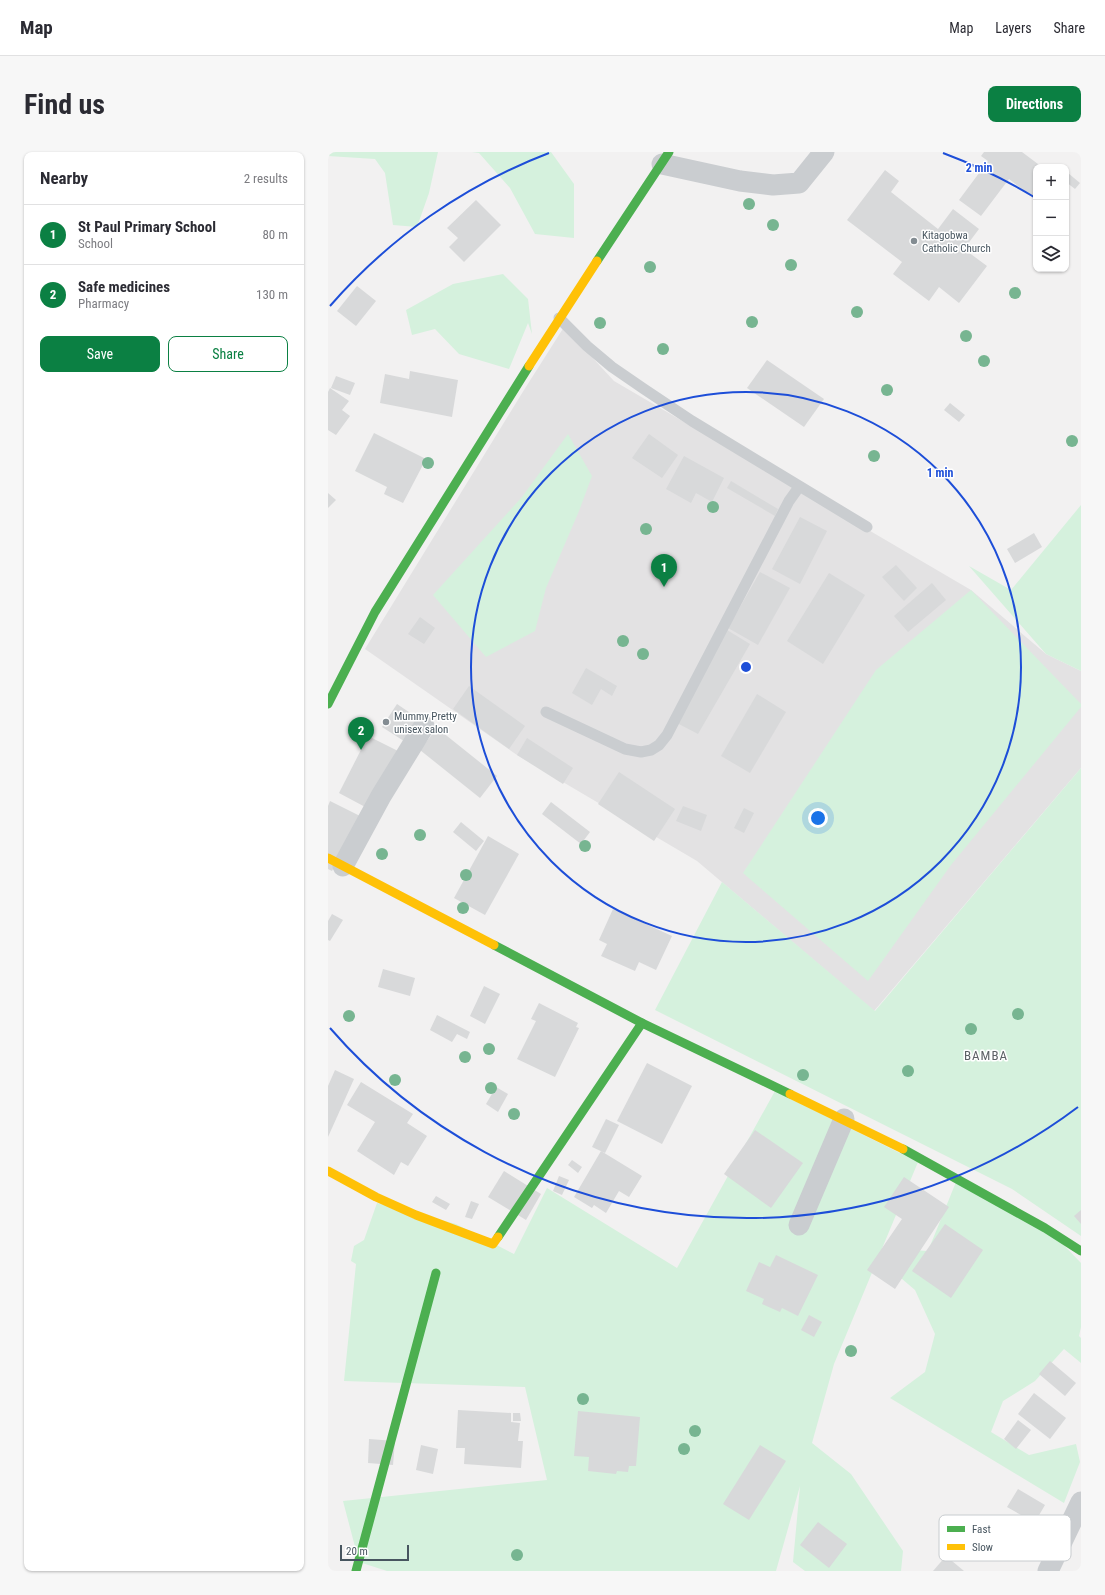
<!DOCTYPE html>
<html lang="en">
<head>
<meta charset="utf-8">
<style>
  :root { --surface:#fff; --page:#f7f7f7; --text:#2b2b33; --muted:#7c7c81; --line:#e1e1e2; --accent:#0b8043 }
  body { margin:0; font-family:"Roboto Condensed",sans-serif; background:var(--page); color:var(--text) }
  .controls { position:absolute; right:12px; top:12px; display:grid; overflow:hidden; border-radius:8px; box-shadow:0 1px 3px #0004 }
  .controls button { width:36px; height:36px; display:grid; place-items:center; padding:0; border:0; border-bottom:1px solid var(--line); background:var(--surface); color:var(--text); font:20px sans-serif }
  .scale { position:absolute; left:12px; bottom:10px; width:69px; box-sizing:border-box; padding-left:4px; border:2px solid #47555f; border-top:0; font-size:11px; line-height:14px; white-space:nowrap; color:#47555f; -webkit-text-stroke:3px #fff; paint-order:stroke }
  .you { position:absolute; left:490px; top:666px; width:14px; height:14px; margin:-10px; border:3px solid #fff; border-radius:50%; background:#1a73e8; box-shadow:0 0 0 6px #1a73e833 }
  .badge { display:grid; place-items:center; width:26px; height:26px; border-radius:50%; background:var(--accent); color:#fff; font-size:13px; font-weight:700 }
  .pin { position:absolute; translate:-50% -33px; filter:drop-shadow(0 1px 2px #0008) }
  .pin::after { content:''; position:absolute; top:21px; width:14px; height:12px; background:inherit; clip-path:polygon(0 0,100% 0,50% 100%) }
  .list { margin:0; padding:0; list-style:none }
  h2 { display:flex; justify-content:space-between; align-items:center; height:52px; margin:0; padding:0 16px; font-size:17px }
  h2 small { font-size:13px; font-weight:400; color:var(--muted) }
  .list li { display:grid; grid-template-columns:26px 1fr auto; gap:12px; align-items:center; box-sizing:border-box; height:60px; padding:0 16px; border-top:1px solid var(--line) }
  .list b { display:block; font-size:15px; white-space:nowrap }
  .list p { margin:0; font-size:13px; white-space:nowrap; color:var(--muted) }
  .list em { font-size:13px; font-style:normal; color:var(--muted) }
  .actions { display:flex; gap:8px; padding:12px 16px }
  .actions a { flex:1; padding:9px 0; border:1px solid var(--accent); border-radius:8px; text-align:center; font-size:14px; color:var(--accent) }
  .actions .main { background:var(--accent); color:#fff }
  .icon { flex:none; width:22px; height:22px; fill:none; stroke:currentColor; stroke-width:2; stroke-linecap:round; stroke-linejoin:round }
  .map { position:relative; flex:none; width:753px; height:1419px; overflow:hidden; border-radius:8px }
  header { display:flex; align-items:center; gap:24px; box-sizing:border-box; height:56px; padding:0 20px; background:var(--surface); border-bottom:1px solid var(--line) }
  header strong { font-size:19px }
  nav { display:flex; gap:22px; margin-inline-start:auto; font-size:14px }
  .intro { display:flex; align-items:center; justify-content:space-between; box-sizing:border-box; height:96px; padding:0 24px }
  h1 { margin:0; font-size:28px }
  .button { padding:10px 18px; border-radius:8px; background:var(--accent); color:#fff; font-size:14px; font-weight:700 }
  main { display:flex; gap:24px; padding:0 24px }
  aside { flex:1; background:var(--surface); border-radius:8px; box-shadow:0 1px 3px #0004 }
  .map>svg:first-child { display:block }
  .education { fill:#e3e2e3 }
  .green { fill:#d5f1dd }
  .building { fill:#d8d9da }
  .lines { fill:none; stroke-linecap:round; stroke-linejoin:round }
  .lane { stroke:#cacdd0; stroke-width:11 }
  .street { stroke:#cacdd0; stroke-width:21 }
  .fast { stroke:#4caf50; stroke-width:9 }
  .slow { stroke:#ffc107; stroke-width:9 }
  .tree { fill:#77b591 }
  .ring { fill:none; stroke:#1d4ed8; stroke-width:2 }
  .poi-dot { fill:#838c92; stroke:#fff; stroke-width:1.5 }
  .labels { text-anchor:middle; stroke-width:3; stroke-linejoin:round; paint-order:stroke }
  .poi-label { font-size:11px; fill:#47555f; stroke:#fff; text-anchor:start }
  .quarter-label { font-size:13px; letter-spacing:1px; fill:#5c6165; stroke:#fff }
  .key { fill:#fff; stroke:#c8cccf; stroke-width:1 }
  .key-label { font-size:11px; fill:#47555f }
  .centre { fill:#1d4ed8; stroke:#fff; stroke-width:2 }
  .ring-label { font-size:12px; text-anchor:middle; font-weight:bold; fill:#1d4ed8; stroke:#fff; stroke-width:3; stroke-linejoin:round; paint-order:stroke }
</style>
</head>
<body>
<header>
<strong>Map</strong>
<nav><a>Map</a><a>Layers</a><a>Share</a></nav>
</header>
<div class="intro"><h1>Find us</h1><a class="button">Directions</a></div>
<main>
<aside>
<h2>Nearby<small>2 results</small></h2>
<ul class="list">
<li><span class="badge">1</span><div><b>St Paul Primary School</b><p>School</p></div><em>80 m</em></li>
<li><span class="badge">2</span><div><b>Safe medicines</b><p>Pharmacy</p></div><em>130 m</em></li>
</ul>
<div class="actions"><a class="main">Save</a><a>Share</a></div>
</aside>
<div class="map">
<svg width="753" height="1419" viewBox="0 0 753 1419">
  <rect width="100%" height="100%" fill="#f2f1f1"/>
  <!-- education -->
  <path class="education" d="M236 175 286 229 643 438 718 502 753 519V616L546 859 369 709 189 603 37 497 196 238Z"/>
  <!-- green -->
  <g class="green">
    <path d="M0 0H110L101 41 89 75 65 73 57 21 47 7 0 4Z"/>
    <path d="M144 0H223L246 32V86L207 82 182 36 151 1Z"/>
    <path d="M175 122 200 147 204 182 200 171 181 217 131 202 107 177 84 183 78 158 125 132Z"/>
    <path d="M240 282 264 324 251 359 218 436 207 479 158 505 105 443 194 345Z"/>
    <path d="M753 353V519L718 502 641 414 683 438Z"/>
    <path d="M643 438 753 552V555L623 713 540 829 415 721 548 518Z"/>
    <path d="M753 616V1084L684 1037 327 858 394 730 547 859Z"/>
    <path d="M447 939 590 1010 506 1212 484 1291 523 1322 575 1399 573 1419H477L465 1410 472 1334 448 1419H59L31 1410 15 1349 219 1328 197 1235 16 1229 28 1112 23 1109 26 1094 36 1088 49 1051 128 1072 186 1102 219 1036 349 1116Z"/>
    <path d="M628 1030 727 1084 753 1111V1175L751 1184 753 1186V1211L736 1197 707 1229 675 1249 663 1280 701 1303 748 1292 752 1310 736 1351 562 1246 597 1220 607 1182 587 1138 560 1115 561 1097 600 1099Z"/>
  </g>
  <!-- building -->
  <g class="building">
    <path d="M656 0H694L714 15H708V48L681 27 653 64 631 48 660 9 653 4Z"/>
    <path d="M557 18 571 29 563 40 610 77 625 57 651 77 636 97 659 114 631 151 611 135 601 149 565 122 574 110 519 68Z"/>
    <path d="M740 21 752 31 747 37 738 30V24Z"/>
    <path d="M148 48 173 73 136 110 121 95 130 86 119 76Z"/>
    <path d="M29 134 48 149 28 174 9 159Z"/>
    <path d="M439 208 496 247 476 275 419 236Z"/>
    <path d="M82 219 130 228 124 265 52 251 57 222 81 227Z"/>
    <path d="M8 224 27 231 22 243 3 236Z"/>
    <path d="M2 236 21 249 14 258 22 264 8 283 0 278V240Z"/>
    <path d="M622 251 637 263 631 270 616 258Z"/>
    <path d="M46 281 98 307 75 351 56 342 59 335 27 319Z"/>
    <path d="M321 282 350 303 334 326 304 306Z"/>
    <path d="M356 304 396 326 384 350 368 341 363 351 338 337Z"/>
    <path d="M403 329 450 357 447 364 399 336Z"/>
    <path d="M0 341 8 348 0 356Z"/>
    <path d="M472 365 499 379 472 432 444 417Z"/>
    <path d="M706 381 714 395 687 411 679 397Z"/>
    <path d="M568 413 589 436 576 449 554 425Z"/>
    <path d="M432 420 462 436 430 493 400 476Z"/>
    <path d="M501 421 537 443 495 512 459 489Z"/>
    <path d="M604 431 618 448 580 480 566 464Z"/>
    <path d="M92 465 107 476 96 492 80 482Z"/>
    <path d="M399 478 422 492 370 582 347 570Z"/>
    <path d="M258 516 289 534 284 544 273 537 264 553 244 541Z"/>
    <path d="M141 534 197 574 181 597 125 557Z"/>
    <path d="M429 542 458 560 422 621 393 604Z"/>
    <path d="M69 552 94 569 79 591 54 575Z"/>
    <path d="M109 576 169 624 152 646 92 598Z"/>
    <path d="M40 584 70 599 41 657 11 641Z"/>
    <path d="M199 586 245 616 235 632 189 603Z"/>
    <path d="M291 620 347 657 326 689 270 652Z"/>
    <path d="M2 649 32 664 4 719 0 717V654Z"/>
    <path d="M223 650 262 680 253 692 214 662Z"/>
    <path d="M355 654 379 663 373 679 348 669Z"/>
    <path d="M416 656 426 661 416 681 406 676Z"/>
    <path d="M133 670 156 689 148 699 125 680Z"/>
    <path d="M160 684 191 702 157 763 126 746Z"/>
    <path d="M285 757 344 784 328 818 311 810 307 819 273 804 279 792 271 788Z"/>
    <path d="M4 762 15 768 2 789 0 788V769Z"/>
    <path d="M55 817 87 826 82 844 50 835Z"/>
    <path d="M156 834 172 842 157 872 142 864Z"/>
    <path d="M211 851 250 871 248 875 251 876 227 925 189 907 208 869 203 867Z"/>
    <path d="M109 863 142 880 139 887 129 882 124 890 102 878Z"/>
    <path d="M319 911 364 934 334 992 289 969Z"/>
    <path d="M7 918 26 927 0 985V934Z"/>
    <path d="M33 930 85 962 79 971 99 984 80 1014 73 1010 66 1023 29 999 47 970 19 953Z"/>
    <path d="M168 935 180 942 170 960 158 952Z"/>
    <path d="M278 967 291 973 277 1001 264 995Z"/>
    <path d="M427 978 475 1011 443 1056 396 1022Z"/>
    <path d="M273 999 314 1024 301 1045 291 1039 278 1061 266 1053 264 1056 246 1045Z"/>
    <path d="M244 1008 254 1015 250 1021 240 1013Z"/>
    <path d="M176 1019 213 1042 198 1068 160 1045Z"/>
    <path d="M231 1024 241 1028 234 1043 225 1039Z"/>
    <path d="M576 1025 621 1055 567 1137 539 1118 574 1067 556 1055Z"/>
    <path d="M108 1044 122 1052 118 1058 104 1050Z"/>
    <path d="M143 1049 151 1052 144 1067 137 1065Z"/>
    <path d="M753 1058V1072L746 1064Z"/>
    <path d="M617 1072 655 1098 623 1146 584 1119Z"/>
    <path d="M448 1103 490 1123 470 1164 454 1156 452 1160 434 1152 436 1147 418 1139 431 1110 442 1115Z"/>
    <path d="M481 1163 494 1170 486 1185 473 1178Z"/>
    <path d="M722 1209 748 1231 737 1244 711 1222Z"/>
    <path d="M706 1241 738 1266 722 1287 690 1262Z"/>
    <path d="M130 1258 183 1261V1270L192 1271 190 1289H195L193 1316 136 1312 137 1296H128Z"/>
    <path d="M250 1259 312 1265 308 1314H301L300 1320 289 1319 288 1322 260 1319 261 1305 246 1304Z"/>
    <path d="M185 1261H192L193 1269H185Z"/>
    <path d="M690 1268 703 1278 688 1297 676 1287Z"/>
    <path d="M41 1287 67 1289 65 1313 40 1311Z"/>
    <path d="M93 1293 110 1297 105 1322 88 1318Z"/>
    <path d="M432 1293 458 1309 421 1368 395 1352Z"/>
    <path d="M690 1337 717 1353 697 1387 683 1379 693 1363 679 1355Z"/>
    <path d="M490 1370 519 1392 501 1416 472 1393Z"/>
    <path d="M618 1404 636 1419H605Z"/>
  </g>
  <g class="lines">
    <!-- lane -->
    <g class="lane">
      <path d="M231 166 259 194 284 215 316 237 364 269 539 375"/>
      <path d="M218 560 297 597 313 600 323 598 331 593 339 583 461 349 471 335"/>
    </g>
    <!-- street -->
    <g class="street">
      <path d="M334 12 412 29 445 33 471 31 496 0"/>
      <path d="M15 714 53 644 96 574"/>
      <path d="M471 1073 516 967"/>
      <path d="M720 1419 753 1350"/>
    </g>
    <!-- fast -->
    <g class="fast">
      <path d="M269 109 341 0"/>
      <path d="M0 552 47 460 201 214"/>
      <path d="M166 793 314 871 462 942"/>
      <path d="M575 997 717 1076 753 1099"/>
      <path d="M170 1085 314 871"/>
      <path d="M28 1419 108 1121"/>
    </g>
    <!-- slow -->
    <g class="slow">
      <path d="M201 214 269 109"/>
      <path d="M0 706 166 793"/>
      <path d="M462 942 575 997"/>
      <path d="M0 1019 48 1045 88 1063 165 1092 170 1085"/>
    </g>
  </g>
  <!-- trees -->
  <g class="tree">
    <circle cx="421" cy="52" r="6"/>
    <circle cx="445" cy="73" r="6"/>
    <circle cx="463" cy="113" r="6"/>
    <circle cx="322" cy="115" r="6"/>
    <circle cx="687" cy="141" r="6"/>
    <circle cx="529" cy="160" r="6"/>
    <circle cx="424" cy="170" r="6"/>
    <circle cx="272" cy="171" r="6"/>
    <circle cx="638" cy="184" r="6"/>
    <circle cx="335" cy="197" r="6"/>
    <circle cx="656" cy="209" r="6"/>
    <circle cx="559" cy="238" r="6"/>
    <circle cx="744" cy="289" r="6"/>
    <circle cx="546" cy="304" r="6"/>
    <circle cx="100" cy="311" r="6"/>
    <circle cx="385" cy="355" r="6"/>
    <circle cx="318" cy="377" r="6"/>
    <circle cx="295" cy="489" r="6"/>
    <circle cx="315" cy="502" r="6"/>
    <circle cx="92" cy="683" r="6"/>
    <circle cx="257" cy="694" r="6"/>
    <circle cx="54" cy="702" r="6"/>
    <circle cx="138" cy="723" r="6"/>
    <circle cx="135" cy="756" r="6"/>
    <circle cx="690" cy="862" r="6"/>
    <circle cx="21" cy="864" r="6"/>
    <circle cx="643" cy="877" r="6"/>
    <circle cx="161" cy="897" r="6"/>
    <circle cx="137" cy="905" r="6"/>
    <circle cx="580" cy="919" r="6"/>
    <circle cx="475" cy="923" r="6"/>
    <circle cx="67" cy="928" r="6"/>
    <circle cx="163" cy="936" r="6"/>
    <circle cx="186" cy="962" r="6"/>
    <circle cx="523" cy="1199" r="6"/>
    <circle cx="255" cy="1247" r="6"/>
    <circle cx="367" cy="1279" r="6"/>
    <circle cx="356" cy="1297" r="6"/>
    <circle cx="189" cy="1403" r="6"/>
  </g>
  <!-- distance rings -->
  <g class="ring">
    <circle cx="418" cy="515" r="275"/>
    <path d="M750 955A551 551 0 0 1 2 876M2 154A551 551 0 0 1 221 1M615 1A551 551 0 0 1 706 45"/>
  </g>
  <!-- markers -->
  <g class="poi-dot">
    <circle cx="586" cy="89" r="4"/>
    <circle cx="58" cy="570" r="4"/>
  </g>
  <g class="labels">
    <!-- poi labels -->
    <g class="poi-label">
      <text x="594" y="87">Kitagobwa<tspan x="594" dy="13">Catholic Church</tspan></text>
      <text x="66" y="568">Mummy Pretty<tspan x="66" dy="13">unisex salon</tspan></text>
    </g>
    <!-- quarter labels -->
    <g class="quarter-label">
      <text x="658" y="908">BAMBA</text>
    </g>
  </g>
  <!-- legend -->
  <rect x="611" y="1363" width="132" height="46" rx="6" class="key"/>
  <rect x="619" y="1374" width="18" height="6" fill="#4caf50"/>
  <rect x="619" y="1392" width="18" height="6" fill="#ffc107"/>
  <g class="key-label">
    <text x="644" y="1381">Fast</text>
    <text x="644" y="1399">Slow</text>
  </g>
  <circle cx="418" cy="515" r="6" class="centre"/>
  <g class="ring-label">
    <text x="651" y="20">2 min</text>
    <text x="612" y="325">1 min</text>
  </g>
</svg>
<div class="controls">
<button>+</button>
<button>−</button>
<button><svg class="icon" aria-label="layers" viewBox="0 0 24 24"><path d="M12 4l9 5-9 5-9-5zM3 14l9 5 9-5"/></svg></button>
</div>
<div class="scale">20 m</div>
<div class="you"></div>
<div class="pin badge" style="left:336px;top:435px">1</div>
<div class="pin badge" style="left:33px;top:598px">2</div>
</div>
</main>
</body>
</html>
